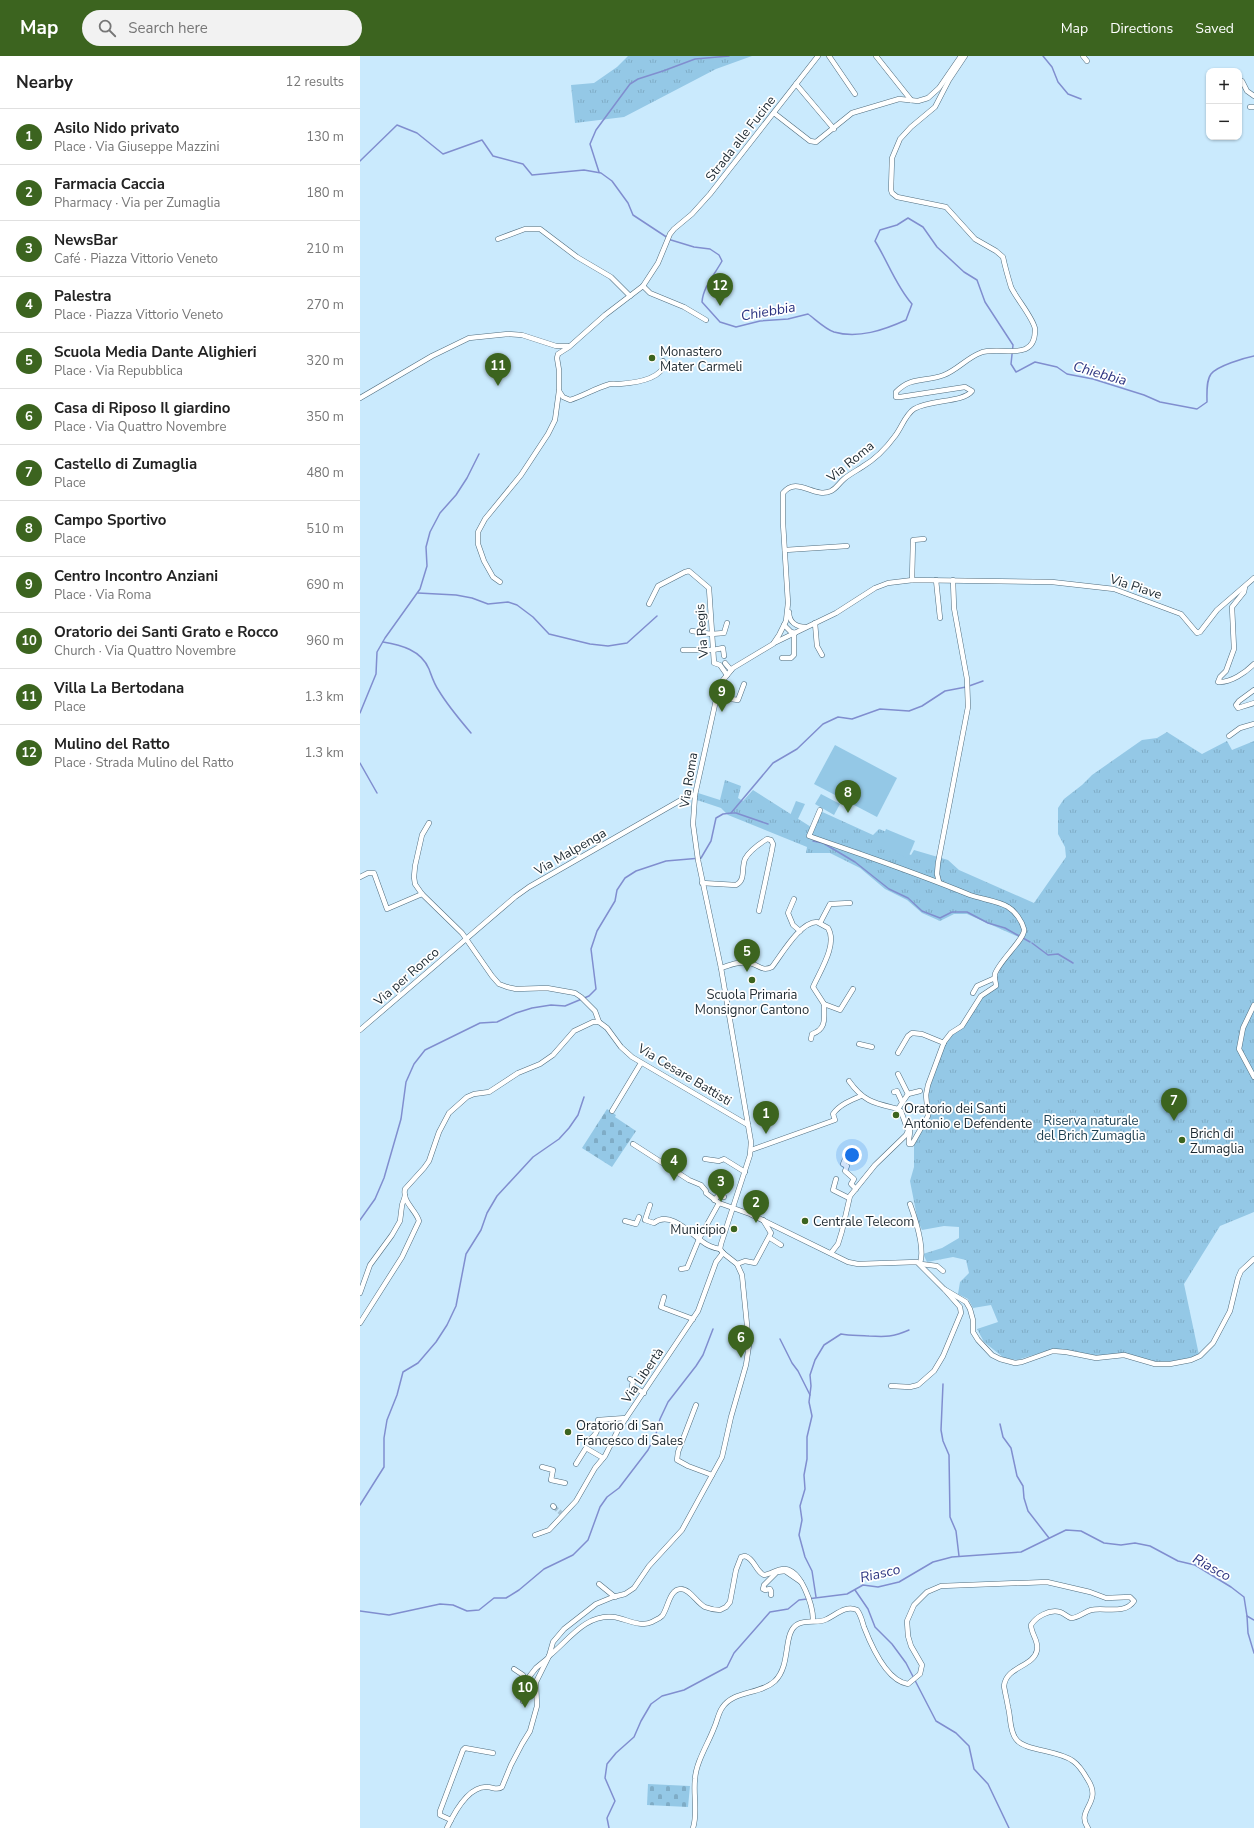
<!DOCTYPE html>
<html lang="en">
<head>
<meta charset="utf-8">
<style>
  :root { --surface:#fff; --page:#f2f2f2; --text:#222; --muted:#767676; --line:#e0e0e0; --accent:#3c641f }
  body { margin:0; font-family:"Nunito Sans",sans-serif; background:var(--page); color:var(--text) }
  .controls { position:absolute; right:12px; top:12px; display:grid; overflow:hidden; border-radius:8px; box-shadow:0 1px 3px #0004 }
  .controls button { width:36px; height:36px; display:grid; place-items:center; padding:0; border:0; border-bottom:1px solid var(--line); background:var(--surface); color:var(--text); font:20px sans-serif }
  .you { position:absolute; left:492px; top:1099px; width:14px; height:14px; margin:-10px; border:3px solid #fff; border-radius:50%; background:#1a73e8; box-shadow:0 0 0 6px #1a73e833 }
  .badge { display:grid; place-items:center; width:26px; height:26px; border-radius:50%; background:var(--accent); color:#fff; font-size:13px; font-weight:700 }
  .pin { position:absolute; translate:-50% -33px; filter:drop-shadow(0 1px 2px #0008) }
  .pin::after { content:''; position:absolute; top:21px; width:14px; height:12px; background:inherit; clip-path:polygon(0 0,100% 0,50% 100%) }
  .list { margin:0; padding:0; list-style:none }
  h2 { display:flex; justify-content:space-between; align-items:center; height:52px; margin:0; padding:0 16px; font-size:17px }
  h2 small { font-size:13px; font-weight:400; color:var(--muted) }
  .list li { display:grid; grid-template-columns:26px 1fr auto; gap:12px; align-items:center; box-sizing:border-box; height:56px; padding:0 16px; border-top:1px solid var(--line) }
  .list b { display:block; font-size:15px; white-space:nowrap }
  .list p { margin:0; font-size:13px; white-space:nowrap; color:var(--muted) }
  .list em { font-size:13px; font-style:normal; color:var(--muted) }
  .icon { flex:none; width:22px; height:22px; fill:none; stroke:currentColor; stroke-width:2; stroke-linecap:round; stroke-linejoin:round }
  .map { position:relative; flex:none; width:894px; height:1772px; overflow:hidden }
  header { display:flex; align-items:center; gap:24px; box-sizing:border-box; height:56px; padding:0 20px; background:var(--accent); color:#fff }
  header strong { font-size:19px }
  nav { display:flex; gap:22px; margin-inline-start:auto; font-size:14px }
  .search { width:280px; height:36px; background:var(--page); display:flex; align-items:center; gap:10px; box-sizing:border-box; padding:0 14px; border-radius:22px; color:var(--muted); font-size:15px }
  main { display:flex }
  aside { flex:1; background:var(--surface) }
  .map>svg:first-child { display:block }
  .cemetery { fill:url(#cemetery-stones) }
  .park { fill:url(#park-tufts) }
  .garden { fill:#94c8e6 }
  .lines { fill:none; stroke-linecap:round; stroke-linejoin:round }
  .stream { stroke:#808ecf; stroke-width:1.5 }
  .minor-tunnel { stroke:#a7c3d4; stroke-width:4.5; stroke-dasharray:4.5 2; stroke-linecap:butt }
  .minor-casing { stroke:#506d7e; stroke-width:5.5 }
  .minor { stroke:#fff; stroke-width:4.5 }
  .poi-dot { fill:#3c641f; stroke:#fff; stroke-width:1.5 }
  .labels { text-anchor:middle; stroke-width:3.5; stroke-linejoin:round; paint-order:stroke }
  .street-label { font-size:13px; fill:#1d2931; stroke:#fff }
  .poi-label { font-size:13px; fill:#1d2931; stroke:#fff; text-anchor:start }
  .park-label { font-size:13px; fill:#1c3f51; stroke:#fff }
  .water-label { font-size:14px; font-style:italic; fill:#2c3481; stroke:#fff }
</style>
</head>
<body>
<header>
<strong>Map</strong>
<div class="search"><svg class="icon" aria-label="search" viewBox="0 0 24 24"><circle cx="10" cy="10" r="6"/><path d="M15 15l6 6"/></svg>Search here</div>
<nav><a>Map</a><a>Directions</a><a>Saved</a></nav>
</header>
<main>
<aside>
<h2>Nearby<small>12 results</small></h2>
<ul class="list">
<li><span class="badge">1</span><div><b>Asilo Nido privato</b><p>Place · Via Giuseppe Mazzini</p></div><em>130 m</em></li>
<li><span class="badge">2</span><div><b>Farmacia Caccia</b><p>Pharmacy · Via per Zumaglia</p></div><em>180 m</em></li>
<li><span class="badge">3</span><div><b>NewsBar</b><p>Café · Piazza Vittorio Veneto</p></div><em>210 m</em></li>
<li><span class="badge">4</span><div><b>Palestra</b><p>Place · Piazza Vittorio Veneto</p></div><em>270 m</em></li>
<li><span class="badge">5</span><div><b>Scuola Media Dante Alighieri</b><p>Place · Via Repubblica</p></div><em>320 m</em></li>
<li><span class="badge">6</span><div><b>Casa di Riposo Il giardino</b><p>Place · Via Quattro Novembre</p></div><em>350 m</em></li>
<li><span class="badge">7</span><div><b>Castello di Zumaglia</b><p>Place</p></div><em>480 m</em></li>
<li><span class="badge">8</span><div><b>Campo Sportivo</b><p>Place</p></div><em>510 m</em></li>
<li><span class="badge">9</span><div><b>Centro Incontro Anziani</b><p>Place · Via Roma</p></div><em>690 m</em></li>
<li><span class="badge">10</span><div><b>Oratorio dei Santi Grato e Rocco</b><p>Church · Via Quattro Novembre</p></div><em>960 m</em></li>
<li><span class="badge">11</span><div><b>Villa La Bertodana</b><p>Place</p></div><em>1.3 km</em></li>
<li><span class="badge">12</span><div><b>Mulino del Ratto</b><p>Place · Strada Mulino del Ratto</p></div><em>1.3 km</em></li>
</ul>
</aside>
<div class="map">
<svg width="894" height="1772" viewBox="0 0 894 1772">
  <defs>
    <pattern id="cemetery-stones" width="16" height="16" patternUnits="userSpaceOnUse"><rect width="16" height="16" fill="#94c8e6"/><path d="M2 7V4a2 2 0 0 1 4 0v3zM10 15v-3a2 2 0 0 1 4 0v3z" fill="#7facc6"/></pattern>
    <pattern id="park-tufts" width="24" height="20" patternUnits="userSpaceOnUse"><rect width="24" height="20" fill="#94c8e6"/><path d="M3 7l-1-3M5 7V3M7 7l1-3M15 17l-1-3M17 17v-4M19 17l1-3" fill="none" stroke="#7facc6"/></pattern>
  </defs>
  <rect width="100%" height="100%" fill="#caeafd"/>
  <!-- cemetery -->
  <g class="cemetery">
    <path d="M247 1053 256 1059 255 1061 276 1075 252 1111 222 1092Z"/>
    <path d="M288 1728 330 1730 328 1751 287 1749Z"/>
  </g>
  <!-- park -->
  <g class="park">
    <path d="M268 0H392L356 13 264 61 215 67 211 29 234 27 257 11Z"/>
    <path d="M807 676 842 698 867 685 872 694 894 685V1156L860 1170 824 1228 839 1299 816 1306H796L765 1297 735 1301 693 1293 657 1304 644 1302 624 1286 617 1273 638 1266 631 1249 613 1252 608 1243 598 1238 600 1226 609 1217 606 1204 593 1201 567 1206 563 1198 582 1192 599 1182V1171L584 1170 562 1174 558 1166 550 1125 554 1111V1088L569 1062V1029L585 987 622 940 626 937 638 931C634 910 653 899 663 883L607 858H594L580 865 562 857 547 844 525 833 500 812 470 797H446L447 791 368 759 361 752 337 744 338 737 360 744 365 724 381 730 378 742 383 745 393 734 451 771 458 754 513 779 519 773 532 778 533 791 551 799 554 794 588 804 599 814 674 847 706 801 705 791 698 778V752L704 743 722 729 732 719 782 684 797 682Z"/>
  </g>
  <!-- garden -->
  <g class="garden">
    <path d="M475 689 537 722 517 761 454 728Z"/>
    <path d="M461 738 480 748 474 759 455 748Z"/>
    <path d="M436 745 445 748 437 765 429 762Z"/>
    <path d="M526 773 555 785 548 802 519 791Z"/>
  </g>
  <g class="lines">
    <!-- stream -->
    <g class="stream">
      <path d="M683 0 692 11 698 26 708 38 721 43"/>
      <path d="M0 105 37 69 57 77 83 98 122 84 133 100 163 108 172 119 224 114 241 117 252 125 268 147 273 159 311 184 334 191 350 193 359 199 362 205C355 218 343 231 342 246L360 266 376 271 400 265 428 263 448 258C455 263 465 273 474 276 498 283 524 274 546 264L552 248C536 230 528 206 515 185L520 174 537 169 548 162 563 171 577 191 604 216 617 224 625 246 653 289 651 308 656 316 675 306 697 311 707 318 733 323 784 339 800 346 837 353 847 346C847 337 846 325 851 318 857 310 884 302 894 300"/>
      <path d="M239 116 230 88 236 74 270 28 278 23 303 15 335 3 369 0"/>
      <path d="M58 537 96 539 112 542 128 548 148 546 157 549 173 561 189 578 230 588 248 590 267 587 297 560"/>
      <path d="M23 586C41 589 61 594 69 613 72 621 74 628 79 635 88 650 100 664 111 677"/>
      <path d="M609 630 623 625"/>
      <path d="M0 657 16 618 17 596 25 582 60 533 67 510 66 491 70 476 80 457 96 439 107 422 119 398"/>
      <path d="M0 707 17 737"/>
      <path d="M371 757H376L408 768"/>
      <path d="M453 785 463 787 495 806 529 833 548 842 562 855 580 862 592 856H607L628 867 645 872 670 886"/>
      <path d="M672 887 688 899 698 898 713 907"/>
      <path d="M0 1164 15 1143 24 1122 41 1063 46 1026 54 1008 65 994 120 967 137 966 156 957 172 952 191 949 205 950 229 940 236 933 231 893 237 875 255 845 257 834 265 822 276 815 306 805 341 802 351 785 356 762 363 758 371 757 413 707 437 693 463 668 478 661 492 663 520 653 549 655 562 650 585 635 606 631"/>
      <path d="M420 1283 432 1307 438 1315 450 1339"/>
      <path d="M583 1328 581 1374 583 1385 589 1399 590 1461 596 1475 599 1500"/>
      <path d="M640 1368 643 1381 651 1392 657 1420 663 1430 664 1442 668 1455 689 1482"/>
      <path d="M0 1449 24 1411V1382L27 1364 37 1339 43 1316 58 1307 76 1286 87 1269 96 1250 106 1198 121 1174 127 1157 137 1140 173 1101 199 1083 209 1072 218 1059 224 1041"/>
      <path d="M495 1534 508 1553 515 1571 532 1588 546 1607 576 1665 596 1677 609 1690 614 1713 628 1728 649 1772"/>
      <path d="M456 1541 452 1515 445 1501 439 1479 442 1464 440 1450 445 1433 444 1419 447 1403V1381L452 1360 449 1346 451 1330 450 1319 455 1304 464 1289 481 1278C491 1280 500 1279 509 1280 526 1281 533 1281 549 1274"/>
      <path d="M0 1555 29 1559 80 1548 93 1549 107 1555 119 1554 134 1542H146L159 1534 184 1513 213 1499 228 1484 240 1451 247 1441 259 1432 288 1394 296 1378 300 1363 308 1346 336 1310 343 1299 353 1273"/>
      <path d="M887 1560 888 1577 894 1597"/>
      <path d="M249 1772 247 1762 255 1745 245 1722 247 1708 256 1697 274 1681 281 1665 291 1648 302 1640 324 1634 367 1611 374 1597 410 1556 428 1553 439 1544 487 1538 503 1529 518 1531 539 1526 573 1506 592 1501 661 1496 706 1474 721 1475 744 1487 761 1489 775 1487 790 1490 818 1505 835 1509 871 1531 884 1541 887 1560 894 1564"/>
    </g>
    <!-- minor-tunnel -->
    <path class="minor-tunnel" d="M194 1451 201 1457"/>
    <defs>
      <g id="minor">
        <path d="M469 0 495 38"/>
        <path d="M516 0 551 44"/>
        <path d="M723 0 727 5"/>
        <path d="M882 25 887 35 894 40"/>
        <path d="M436 28 474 73"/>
        <path d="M890 51H894"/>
        <path d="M414 57 450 85 456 86 492 57 539 43 558 45 568 42 579 32 601 0"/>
        <path d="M138 183 165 173H180L217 201 251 221 270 240"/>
        <path d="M283 230 290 237 324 251 346 264"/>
        <path d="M199 335 203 341 210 344C223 340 234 333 247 329 251 327 255 328 259 328 274 327 300 324 305 308L303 305"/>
        <path d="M0 342 72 300 109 282 148 278 162 279 196 290H208"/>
        <path d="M425 494 487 490"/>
        <path d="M552 524 553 484 564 483"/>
        <path d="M576 524 580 562"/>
        <path d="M140 526 133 521 124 505 118 488V476L125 463 161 419 188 378 195 364 199 335V314L197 302 198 298 209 291 245 259 283 230 298 207 310 178 314 173 332 158 350 138 458 0"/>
        <path d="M885 531 884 536 872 551 874 593 866 615 860 621 858 626C871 627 886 616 894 608"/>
        <path d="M289 548 298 530 325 516 329 515 349 532 354 607 360 609 367 619"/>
        <path d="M429 556C429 566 436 571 446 571"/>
        <path d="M455 567 457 590 462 599"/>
        <path d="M424 569 431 576 435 577"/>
        <path d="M332 575 351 578 364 577 367 567"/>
        <path d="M414 587 476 557 515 532 528 527 553 524 692 526 754 533 821 558 837 577 840 576 857 554 894 522"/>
        <path d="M323 594H353L363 592 364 600"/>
        <path d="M422 602H431L434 599V577"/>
        <path d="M365 607 371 614"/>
        <path d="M894 634 879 645 876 649 878 652 894 647"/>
        <path d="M357 641 378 644 384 628"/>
        <path d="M869 680 880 672 894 668"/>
        <path d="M460 754 449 780C503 799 557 817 610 839 621 843 639 845 648 851 655 855 662 865 664 873 666 882 639 905 635 918 634 923 636 926 636 930L621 940 602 970 591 977 584 986 568 1029 566 1039 568 1060 552 1088H549C548 1081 552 1076 549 1069H546"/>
        <path d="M69 767 62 779 55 810 54 821 55 828 62 838 102 877 132 920 139 928 147 931 156 933 187 932 215 937 221 941 235 955 239 966 247 972 261 991 272 1001 388 1069"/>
        <path d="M0 821 8 817H14L27 853 62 838"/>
        <path d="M579 826 577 818 578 807 608 651 607 623 594 552 593 524"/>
        <path d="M342 827 376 829C386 824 381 813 385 803 389 795 399 788 407 783L411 784 413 788 412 794 399 855"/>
        <path d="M434 843 428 857 433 869 440 875"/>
        <path d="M460 867 470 848 490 847"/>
        <path d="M361 912C370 909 380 905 390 907 399 909 402 916 412 911 422 898 440 866 457 866L468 872C478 888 460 915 453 931L464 948 480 954 493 933"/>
        <path d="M613 937 617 930 635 922"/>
        <path d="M894 949 883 972 879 993 894 1021"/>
        <path d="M0 974 155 841 169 831 328 740 335 739"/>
        <path d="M451 983 452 978C467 973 464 962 464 948"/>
        <path d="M499 988 512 991"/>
        <path d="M538 997 548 980 552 977 562 978 584 987"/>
        <path d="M534 1036 537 1035 542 1046"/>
        <path d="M548 1038 560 1035"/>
        <path d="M538 1053 548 1038 538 1018"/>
        <path d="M252 1055 281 1007"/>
        <path d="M273 1088 329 1124 341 1129 346 1135V1137L359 1147 390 1158 488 1206 498 1208 557 1206 584 1233 606 1246 610 1253 613 1264V1276L618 1284 632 1299 640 1303 655 1307 662 1306 693 1295 706 1296 736 1302 764 1299 795 1308H810L831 1304 840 1300 853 1287 870 1255 878 1222 881 1215 894 1203"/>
        <path d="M391 1094 475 1064 473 1058C479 1049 491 1044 501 1040"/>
        <path d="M345 1103 359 1105 364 1103 385 1116"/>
        <path d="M485 1103 483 1108 487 1110 485 1115 494 1123 491 1128 496 1133"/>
        <path d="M476 1123 473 1134 489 1142"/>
        <path d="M354 1144 358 1140 364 1141"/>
        <path d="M550 1148C555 1162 565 1193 560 1207"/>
        <path d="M290 1149 285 1164 294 1167C310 1154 330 1177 343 1186 348 1190 354 1192 360 1193"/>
        <path d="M265 1165 276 1168 279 1161"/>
        <path d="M410 1182 421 1189"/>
        <path d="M363 1197 360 1193 361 1188 390 1099 391 1086 361 912 338 804 333 768 335 739 356 644 363 624 373 612 413 588 419 579 426 565 428 547 423 467V437C437 419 454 443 471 435 477 432 479 427 484 423 490 418 496 415 502 411 514 404 527 391 535 380 542 371 545 359 554 353 569 343 603 347 612 335L605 331 540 341H536V336C551 320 566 326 584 319 597 314 607 302 620 297 639 289 676 308 675 273 674 263 656 242 651 231 648 221 645 211 643 201L636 195 615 183 586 151 537 141 532 137 531 134 532 102 540 83 551 71 575 51 589 24 605 0"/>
        <path d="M471 1197 478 1188 482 1175 490 1140 515 1109 546 1079 548 1075 541 1055 538 1053C514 1047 504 1046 489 1025"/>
        <path d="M377 1208 385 1205 395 1207 411 1177 403 1164"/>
        <path d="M561 1208 577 1210 583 1215"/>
        <path d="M321 1213 327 1212 339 1183 359 1147"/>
        <path d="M0 1237 10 1209 32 1179 40 1165 42 1149 45 1140"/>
        <path d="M304 1241 301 1251 333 1263"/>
        <path d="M0 1267 42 1201 59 1165C56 1154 42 1146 45 1133L64 1112 69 1105 79 1076 89 1057 107 1041 114 1038 129 1036 158 1017 180 1008 193 999 214 975 233 966H239"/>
        <path d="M270 1323 273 1325 272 1330 284 1337"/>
        <path d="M531 1330 550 1331 558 1329 574 1315 583 1300 601 1257 600 1251 585 1234"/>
        <path d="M336 1349 318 1396 317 1404 328 1410 352 1419"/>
        <path d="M227 1385C236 1380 239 1374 238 1364L266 1362"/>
        <path d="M216 1408 226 1392 243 1402"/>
        <path d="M182 1411 193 1414 191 1424 205 1427"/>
        <path d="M193 1450 194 1451"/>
        <path d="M175 1479 189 1474 216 1445 235 1412 245 1400 258 1374 338 1255 356 1206 363 1197"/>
        <path d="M239 1528 255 1541"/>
        <path d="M411 1539V1535L410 1533 405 1534 403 1533 404 1529 417 1516 425 1515 441 1526"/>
        <path d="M189 1600C208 1585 225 1558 253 1561 265 1562 279 1572 292 1566 295 1564 299 1563 302 1560 308 1553 309 1533 321 1533 330 1533 337 1547 345 1551 350 1553 355 1554 360 1554L366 1551 370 1546 376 1514 381 1501 385 1500C395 1503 395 1515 404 1519 412 1518 418 1512 425 1513 441 1514 453 1549 453 1564"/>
        <path d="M154 1613 163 1619 164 1637 163 1645"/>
        <path d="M165 1626 176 1612 187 1603"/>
        <path d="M91 1764 80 1759V1755L103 1694 105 1692 133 1697"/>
        <path d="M87 1772C94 1757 108 1730 127 1731 133 1731 137 1735 142 1731L151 1709 162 1688 170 1675 177 1650 176 1626 189 1600 193 1586 204 1573 236 1548 253 1541 265 1538 274 1532 289 1510 322 1474 362 1401 371 1361 386 1309 389 1289 382 1219 377 1208 363 1197"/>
        <path d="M333 1772C338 1757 333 1739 335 1723 336 1706 348 1688 354 1672 357 1666 358 1658 362 1652 373 1634 400 1639 415 1625 432 1608 422 1576 438 1568 448 1563 459 1568 467 1563 477 1558 486 1549 497 1554 501 1559 502 1565 504 1571 511 1589 527 1625 548 1628L560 1618 562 1609 551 1590 548 1580 547 1565 554 1549 567 1536 581 1530 687 1526 730 1536 746 1542 770 1541 774 1545C765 1559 744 1551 731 1554 724 1556 718 1562 711 1562 707 1561 704 1557 700 1556 689 1553 676 1561 671 1569 671 1578 679 1585 677 1594 674 1611 646 1610 644 1630 645 1637 647 1644 648 1651 651 1661 649 1674 656 1683 664 1695 699 1694 713 1705 719 1709 724 1717 728 1724 743 1747 715 1754 728 1772"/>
      </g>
    </defs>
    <!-- minor casing -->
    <use href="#minor" class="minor-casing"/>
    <!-- minor -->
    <use href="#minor" class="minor"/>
  </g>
  <!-- markers -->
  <g class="poi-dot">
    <circle cx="292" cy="302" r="4"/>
    <circle cx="392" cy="924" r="4"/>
    <circle cx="536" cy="1059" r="4"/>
    <circle cx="822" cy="1084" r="4"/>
    <circle cx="445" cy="1165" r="4"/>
    <circle cx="374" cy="1173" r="4"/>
    <circle cx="208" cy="1376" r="4"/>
  </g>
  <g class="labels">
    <!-- street labels -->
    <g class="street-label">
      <text transform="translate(380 82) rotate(-52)" y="5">Strada alle Fucine</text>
      <text transform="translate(490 405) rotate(-39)" y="5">Via Roma</text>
      <text transform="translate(776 530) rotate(18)" y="5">Via Piave</text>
      <text transform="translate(341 575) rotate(-94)" y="5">Via Regis</text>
      <text transform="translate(328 724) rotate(-81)" y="5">Via Roma</text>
      <text transform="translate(210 795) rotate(-30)" y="5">Via Malpenga</text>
      <text transform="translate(46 920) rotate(-41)" y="5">Via per Ronco</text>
      <text transform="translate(325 1018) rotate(31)" y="5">Via Cesare Battisti</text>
      <text transform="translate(282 1319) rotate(-56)" y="5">Via Libertà</text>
    </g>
    <!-- poi labels -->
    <g class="poi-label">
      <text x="300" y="300">Monastero<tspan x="300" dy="15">Mater Carmeli</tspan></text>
      <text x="392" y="943" text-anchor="middle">Scuola Primaria<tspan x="392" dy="15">Monsignor Cantono</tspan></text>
      <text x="544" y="1057">Oratorio dei Santi<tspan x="544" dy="15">Antonio e Defendente</tspan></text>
      <text x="830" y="1082">Brich di<tspan x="830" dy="15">Zumaglia</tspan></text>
      <text x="453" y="1170">Centrale Telecom</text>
      <text x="366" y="1178" text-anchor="end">Municipio</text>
      <text x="216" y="1374">Oratorio di San<tspan x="216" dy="15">Francesco di Sales</tspan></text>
    </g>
    <!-- park labels -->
    <g class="park-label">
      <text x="731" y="1069">Riserva naturale<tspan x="731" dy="15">del Brich Zumaglia</tspan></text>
    </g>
    <!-- water labels -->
    <g class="water-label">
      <text transform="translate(408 255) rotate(-10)" y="5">Chiebbia</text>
      <text transform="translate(740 317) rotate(16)" y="5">Chiebbia</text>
      <text transform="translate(852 1511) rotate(29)" y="5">Riasco</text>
      <text transform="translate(520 1517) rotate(-13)" y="5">Riasco</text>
    </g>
  </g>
</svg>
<div class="controls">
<button>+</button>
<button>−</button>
</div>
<div class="you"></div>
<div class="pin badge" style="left:406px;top:1078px">1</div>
<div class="pin badge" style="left:396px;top:1167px">2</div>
<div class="pin badge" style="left:361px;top:1146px">3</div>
<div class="pin badge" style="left:314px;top:1125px">4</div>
<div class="pin badge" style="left:387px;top:916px">5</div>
<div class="pin badge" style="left:381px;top:1302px">6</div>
<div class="pin badge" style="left:814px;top:1065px">7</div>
<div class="pin badge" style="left:488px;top:757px">8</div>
<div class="pin badge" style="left:362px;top:656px">9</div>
<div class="pin badge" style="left:165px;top:1652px">10</div>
<div class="pin badge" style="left:138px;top:330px">11</div>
<div class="pin badge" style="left:360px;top:250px">12</div>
</div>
</main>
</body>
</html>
